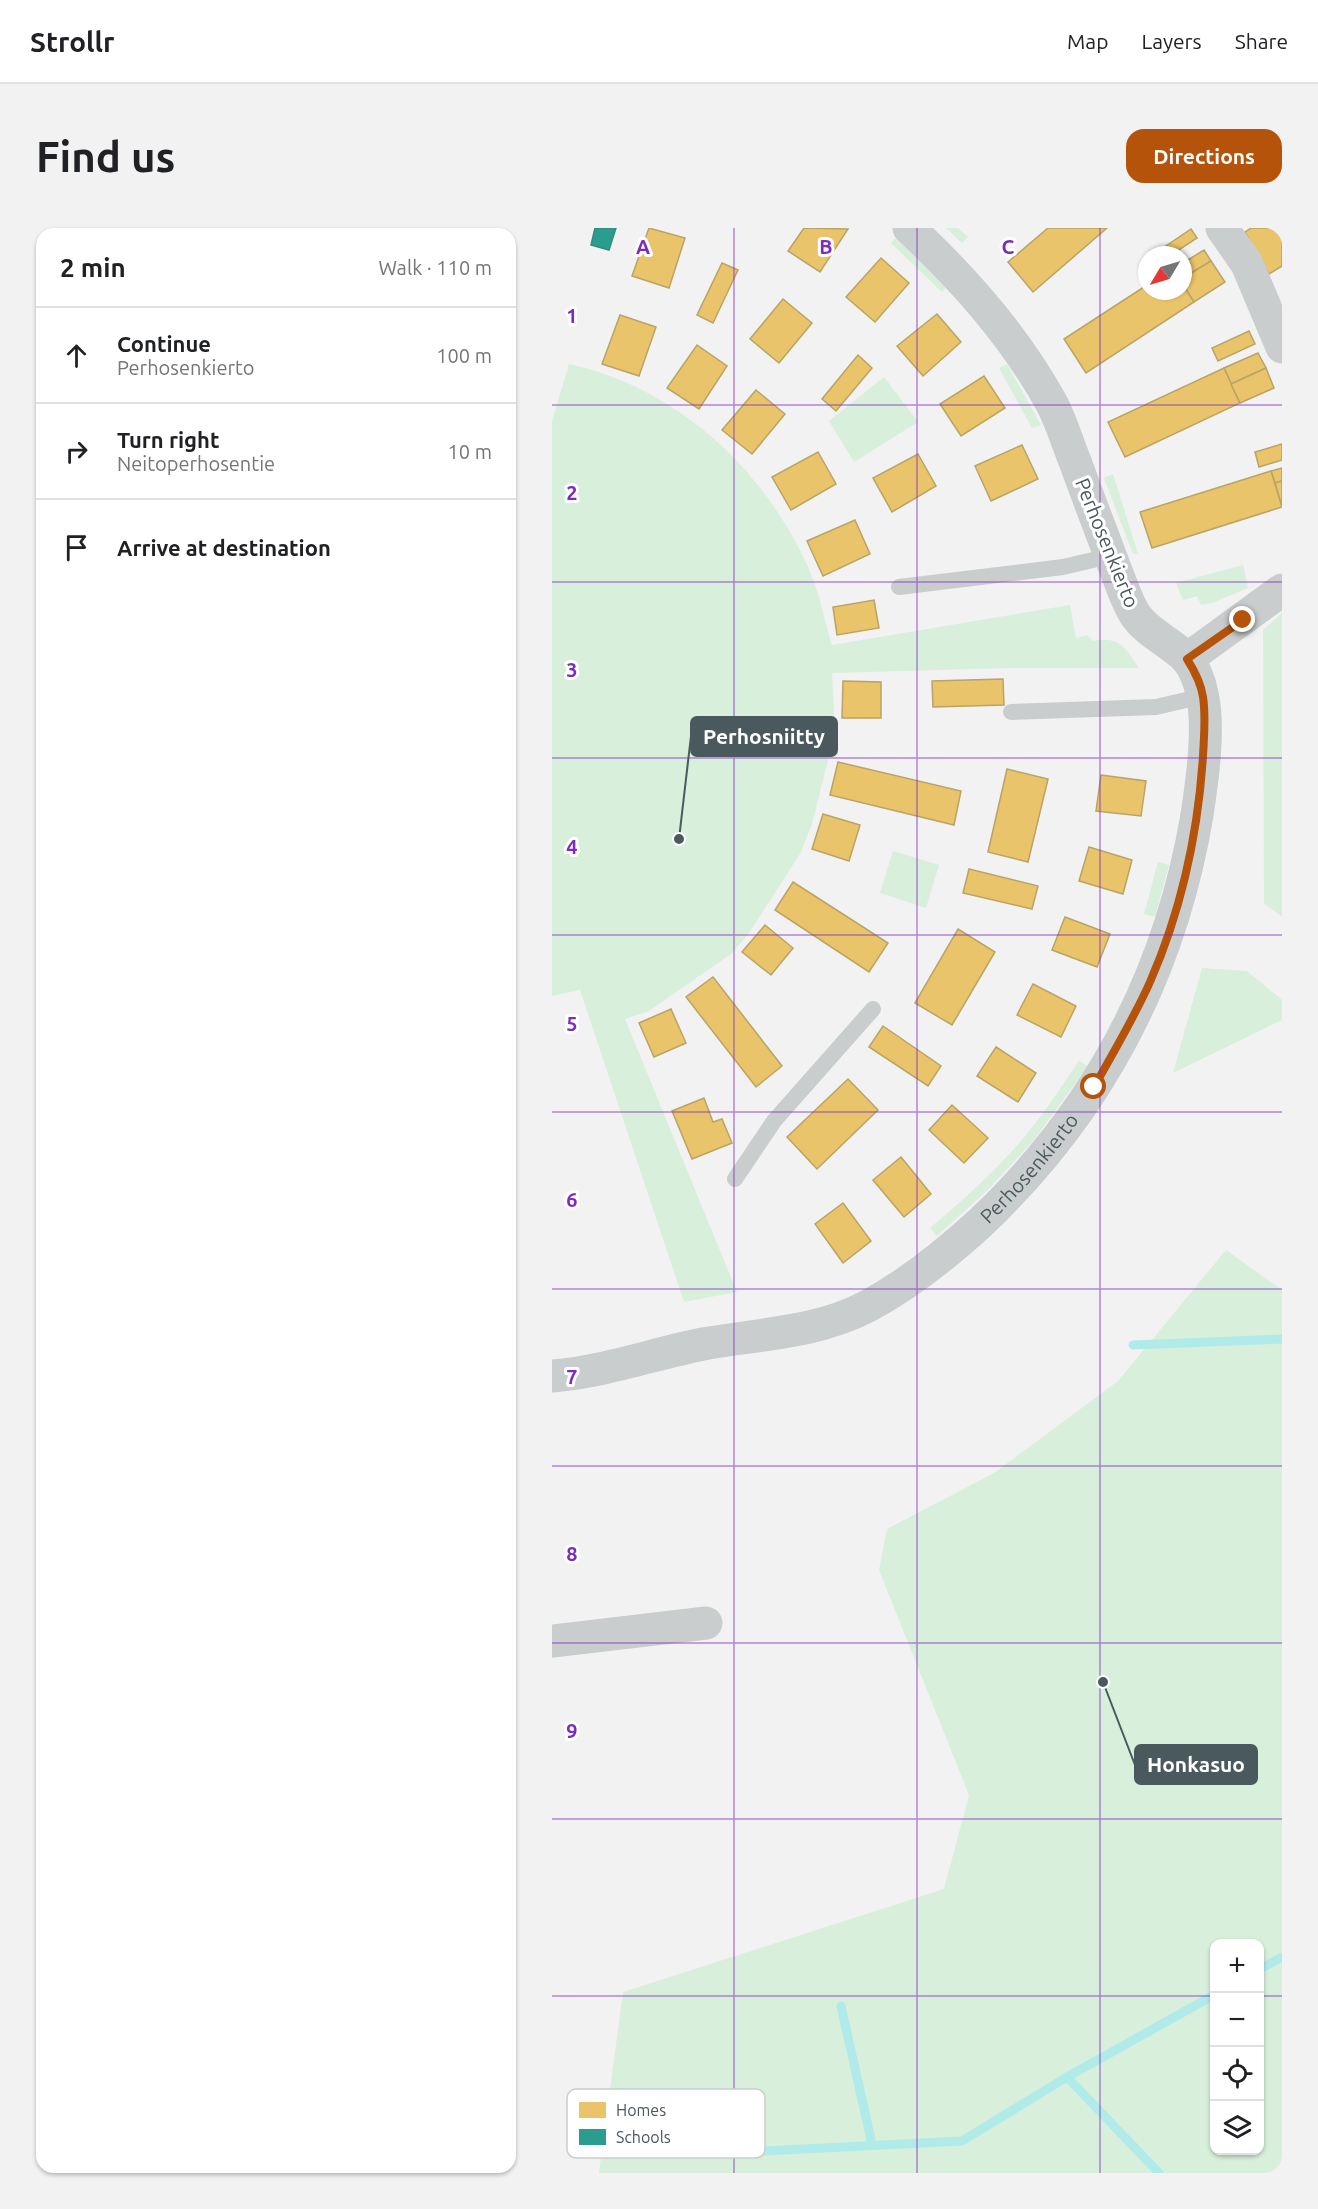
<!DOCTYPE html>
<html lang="en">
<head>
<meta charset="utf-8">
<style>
  :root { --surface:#fff; --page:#f2f2f2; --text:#202124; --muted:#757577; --line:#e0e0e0; --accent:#b45309 }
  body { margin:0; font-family:Ubuntu,sans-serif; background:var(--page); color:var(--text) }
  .controls { position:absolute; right:18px; bottom:18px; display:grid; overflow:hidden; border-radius:12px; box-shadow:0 2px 4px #0004 }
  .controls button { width:54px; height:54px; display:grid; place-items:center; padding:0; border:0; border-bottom:2px solid var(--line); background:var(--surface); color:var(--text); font:30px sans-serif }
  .compass { position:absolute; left:586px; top:18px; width:54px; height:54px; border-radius:50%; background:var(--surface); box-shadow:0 2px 4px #0004; rotate:232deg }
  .stop { position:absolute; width:18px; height:18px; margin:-14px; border:4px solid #b45309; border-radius:50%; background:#fff }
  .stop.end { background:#b45309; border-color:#fff; box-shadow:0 2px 6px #0008 }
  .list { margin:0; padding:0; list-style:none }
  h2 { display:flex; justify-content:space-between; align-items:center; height:78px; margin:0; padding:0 24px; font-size:26px }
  h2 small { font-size:20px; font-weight:400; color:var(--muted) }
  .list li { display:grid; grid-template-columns:39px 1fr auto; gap:18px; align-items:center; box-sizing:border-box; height:96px; padding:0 24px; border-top:2px solid var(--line) }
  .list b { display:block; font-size:22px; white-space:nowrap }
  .list p { margin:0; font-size:20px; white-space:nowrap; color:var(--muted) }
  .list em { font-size:20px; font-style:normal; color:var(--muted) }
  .icon { flex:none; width:33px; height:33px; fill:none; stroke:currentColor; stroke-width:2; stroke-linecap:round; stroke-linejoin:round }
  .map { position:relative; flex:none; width:730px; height:1945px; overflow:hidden; border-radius:18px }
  header { display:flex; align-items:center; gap:36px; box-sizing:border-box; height:84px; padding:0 30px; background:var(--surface); border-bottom:2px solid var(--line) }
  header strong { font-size:28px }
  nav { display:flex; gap:33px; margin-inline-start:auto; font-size:21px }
  .intro { display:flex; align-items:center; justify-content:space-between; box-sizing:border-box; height:144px; padding:0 36px }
  h1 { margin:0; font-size:42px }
  .button { padding:15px 27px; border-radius:18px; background:var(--accent); color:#fff; font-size:21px; font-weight:700 }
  main { display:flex; gap:36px; padding:0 36px }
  aside { flex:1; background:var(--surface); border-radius:18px; box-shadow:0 2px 4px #0004 }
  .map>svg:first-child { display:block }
  .green { fill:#d8efdc; fill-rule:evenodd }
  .homes { fill:#e9c46a; stroke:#b9a466; stroke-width:1.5 }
  .schools { fill:#2a9d8f; stroke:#348980; stroke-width:1.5 }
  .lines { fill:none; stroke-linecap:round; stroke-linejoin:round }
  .stream { stroke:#b0eae9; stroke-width:9 }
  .service { stroke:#cacdcd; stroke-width:16 }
  .minor { stroke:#cacdcd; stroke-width:33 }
  .tertiary { stroke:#cacdcd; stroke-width:33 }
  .route { stroke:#b45309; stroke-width:8 }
  .grid { fill:none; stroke:#7b2cbf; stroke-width:1.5; stroke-opacity:0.55 }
  .labels { text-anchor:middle; stroke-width:6; stroke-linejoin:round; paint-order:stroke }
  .street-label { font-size:20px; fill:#4a595d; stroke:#fff }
  .key { fill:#fff; stroke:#c9cdce; stroke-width:1.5 }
  .key-label { font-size:16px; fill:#4a595d }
  .grid-label { font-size:20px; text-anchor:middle; font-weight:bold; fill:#7b2cbf; stroke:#fff; stroke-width:6; stroke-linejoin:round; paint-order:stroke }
  .leader { fill:none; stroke:#4a595d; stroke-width:2 }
  .callout-dot { fill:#4a595d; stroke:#fff; stroke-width:2 }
  .callout { fill:#4a595d; stroke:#4a595d; stroke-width:2 }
  .callout-label { font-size:21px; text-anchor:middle; font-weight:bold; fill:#fff }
</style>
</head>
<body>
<header>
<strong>Strollr</strong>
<nav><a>Map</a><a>Layers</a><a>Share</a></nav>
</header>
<div class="intro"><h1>Find us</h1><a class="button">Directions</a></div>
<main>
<aside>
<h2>2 min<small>Walk · 110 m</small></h2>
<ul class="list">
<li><svg class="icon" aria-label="ahead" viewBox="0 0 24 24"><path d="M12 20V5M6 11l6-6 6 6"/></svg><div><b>Continue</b><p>Perhosenkierto</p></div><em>100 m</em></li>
<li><svg class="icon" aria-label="right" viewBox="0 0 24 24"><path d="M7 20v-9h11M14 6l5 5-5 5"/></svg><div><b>Turn right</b><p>Neitoperhosentie</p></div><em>10 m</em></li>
<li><svg class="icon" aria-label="arrive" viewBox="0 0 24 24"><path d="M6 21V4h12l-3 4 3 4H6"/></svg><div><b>Arrive at destination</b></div></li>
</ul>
</aside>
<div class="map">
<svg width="730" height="1945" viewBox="0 0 730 1945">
  <rect width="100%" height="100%" fill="#f2f2f2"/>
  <!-- green -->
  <g class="green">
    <path d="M394 0H406L416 9 410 15Z"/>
    <path d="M345 9 396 58 390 64 339 15Z"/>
    <path d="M17 136C128 160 219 247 261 351 269 372 273 395 280 417L518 377 524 410 535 407 541 413C568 408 573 420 587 440H459L280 445 282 482 280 516 260 596 248 626 197 705 179 726 97 783 73 791 185 1064 132 1074 28 762 0 768V193Z"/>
    <path d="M455 136 489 197 480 200 447 140Z"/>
    <path d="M332 149 366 194 302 234 277 193Z"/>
    <path d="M561 246 586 326H581L552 250Z"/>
    <path d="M691 337 696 360 660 375 649 377 645 368 631 372 624 355Z"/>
    <path d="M730 385V689L712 675 711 402Z"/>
    <path d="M341 623 387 637 374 680 328 665Z"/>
    <path d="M606 634 617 637 603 689 592 686Z"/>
    <path d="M650 740 695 743 730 772V792L621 845Z"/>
    <path d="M527 833 536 838 482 912 457 939 437 961 385 1008 378 1000C410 973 440 946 468 914 490 889 508 860 527 833Z"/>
    <path d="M674 1022 730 1062V1945H47L71 1764 392 1661 417 1567 327 1342 335 1301 442 1245 566 1153ZM662 1716H708V1922H662Z"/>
  </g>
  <!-- homes -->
  <g class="homes">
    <path d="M97 0 133 10 117 60 80 48Z"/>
    <path d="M252 0 296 1 268 44 236 23Z"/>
    <path d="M496 0H555L481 64 456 34Z"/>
    <path d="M699 0H730V38L717 46 693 4Z"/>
    <path d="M639 1 645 10 619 27H616L611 20Z"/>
    <path d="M652 22 659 33 631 50V35Z"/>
    <path d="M329 30 357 55 323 94 294 69Z"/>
    <path d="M659 33 673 54 642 74 631 57V50Z"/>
    <path d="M170 35 186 42 161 95 145 87Z"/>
    <path d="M595 57V63H631V57L642 74 534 145 512 111Z"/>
    <path d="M231 71 260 95 227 135 198 111Z"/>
    <path d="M385 86 409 114 371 148 345 118Z"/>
    <path d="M68 87 104 99 87 148 50 136Z"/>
    <path d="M697 103 703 116 666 133 660 120Z"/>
    <path d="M145 117 175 138 147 181 115 160Z"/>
    <path d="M706 125 714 140 679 156 672 140Z"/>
    <path d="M306 127 320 140 284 183 270 171Z"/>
    <path d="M672 140 688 175 573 229 556 194Z"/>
    <path d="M714 140 722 160 688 175 679 156Z"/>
    <path d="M432 148 453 180 409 208 388 176Z"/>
    <path d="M204 162 233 186 200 226 170 202Z"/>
    <path d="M730 216V232L707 239 703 224Z"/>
    <path d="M470 217 486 251 439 273 423 238Z"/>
    <path d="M266 224 284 256 239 282 220 249Z"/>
    <path d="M366 226 384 258 340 284 321 250Z"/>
    <path d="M730 240V253L723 255 719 243Z"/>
    <path d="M719 243 730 279 600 320 588 284Z"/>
    <path d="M730 253V278L723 255Z"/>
    <path d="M303 292 318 326 271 348 255 313Z"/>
    <path d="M322 372 327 400 285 407 281 379Z"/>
    <path d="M451 451 452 477 381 479 380 453Z"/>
    <path d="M291 453 329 454V490H290Z"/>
    <path d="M286 534 409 563 402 597 278 567Z"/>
    <path d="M455 541 496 551 476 634 436 624Z"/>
    <path d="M549 547 594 553 589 588 544 583Z"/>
    <path d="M271 586 308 597 297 633 260 621Z"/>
    <path d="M537 619 580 632 571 666 527 653Z"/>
    <path d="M417 641 486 658 480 681 411 665Z"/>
    <path d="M241 654 336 715 317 744 223 682Z"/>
    <path d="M513 689 558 706 545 739 500 722Z"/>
    <path d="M213 697 241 720 219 747 190 724Z"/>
    <path d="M406 701 443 724 400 797 363 775Z"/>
    <path d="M161 749 230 838 204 859 134 769Z"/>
    <path d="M481 756 524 778 509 809 465 787Z"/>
    <path d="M119 781 134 815 102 829 87 795Z"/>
    <path d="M331 798 389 838 376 858 317 819Z"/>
    <path d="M444 819 484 845 466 874 425 848Z"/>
    <path d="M296 851 326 882 265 941 235 909Z"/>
    <path d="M152 870 161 894 170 891 180 915 140 931 120 883Z"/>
    <path d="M400 877 436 910 412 935 377 902Z"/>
    <path d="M349 929 379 966 352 989 321 952Z"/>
    <path d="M291 975 319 1013 291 1035 263 996Z"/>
  </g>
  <!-- schools -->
  <path class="schools" d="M43 0H64L57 22 39 17Z"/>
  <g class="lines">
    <!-- stream -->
    <g class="stream">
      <path d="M581 1117 730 1111"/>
      <path d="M708 1741 730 1729"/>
      <path d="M289 1778 320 1916"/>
      <path d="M515 1849 607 1945"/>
      <path d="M24 1924 80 1925 212 1923 410 1913 515 1849 662 1767"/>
    </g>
    <!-- service -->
    <g class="service">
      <path d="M347 359 511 339 558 328"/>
      <path d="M459 484 604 479 651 468"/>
      <path d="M183 951 222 893 321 781"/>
    </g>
    <!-- minor -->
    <g class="minor">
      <path d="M670 0 695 36 730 119"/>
      <path d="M635 431 730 362"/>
      <path d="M0 1413 154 1395"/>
    </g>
    <!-- tertiary -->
    <path class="tertiary" id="s1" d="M0 1148C51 1144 101 1126 151 1116 207 1106 265 1105 316 1078 357 1056 393 1027 427 996 545 885 618 747 645 587 650 554 658 499 650 466 648 454 642 438 633 429 618 414 597 406 584 388 575 375 570 357 564 343 551 308 537 272 524 236 516 217 510 195 500 176 464 110 412 51 357 0"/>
  </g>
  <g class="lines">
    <!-- route -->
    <path class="route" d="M542 859C561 825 582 790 598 754 629 683 646 605 651 528 652 508 654 488 651 469 649 455 642 442 635 431L691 392"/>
  </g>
  <!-- grid -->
  <path class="grid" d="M182 0V1945M365 0V1945M548 0V1945M0 177H730M0 354H730M0 530H730M0 707H730M0 884H730M0 1061H730M0 1238H730M0 1415H730M0 1591H730M0 1768H662M708 1768H730"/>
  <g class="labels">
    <!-- street labels -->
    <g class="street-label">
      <text transform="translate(555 315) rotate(68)" y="7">Perhosenkierto</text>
      <text dy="7" stroke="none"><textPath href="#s1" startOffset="538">Perhosenkierto</textPath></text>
    </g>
  </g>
  <!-- legend -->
  <rect x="15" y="1861" width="198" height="69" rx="9" class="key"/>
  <rect x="27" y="1874" width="27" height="16" fill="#e9c46a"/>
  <rect x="27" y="1901" width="27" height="16" fill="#2a9d8f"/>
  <g class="key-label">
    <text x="64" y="1888">Homes</text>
    <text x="64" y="1915">Schools</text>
  </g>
  <g class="grid-label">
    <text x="91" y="26">A</text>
    <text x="274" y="26">B</text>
    <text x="456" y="26">C</text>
    <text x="20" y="95">1</text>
    <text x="20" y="272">2</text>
    <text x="20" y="449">3</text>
    <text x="20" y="626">4</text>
    <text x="20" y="803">5</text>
    <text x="20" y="979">6</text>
    <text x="20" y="1156">7</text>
    <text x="20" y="1333">8</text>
    <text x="20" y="1510">9</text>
  </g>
  <!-- callouts -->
  <path class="leader" d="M127 611L139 508M551 1454L583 1537"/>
  <g class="callout-dot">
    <circle cx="127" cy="611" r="6"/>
    <circle cx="551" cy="1454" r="6"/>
  </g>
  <g class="callout">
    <rect x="139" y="489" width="146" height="39" rx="6"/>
    <rect x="583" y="1517" width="122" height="39" rx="6"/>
  </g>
  <g class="callout-label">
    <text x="212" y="516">Perhosniitty</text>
    <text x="644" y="1544">Honkasuo</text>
  </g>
</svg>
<div class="controls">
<button>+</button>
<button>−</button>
<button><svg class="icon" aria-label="locate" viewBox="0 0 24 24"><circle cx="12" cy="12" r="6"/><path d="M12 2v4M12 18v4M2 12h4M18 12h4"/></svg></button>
<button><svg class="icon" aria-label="layers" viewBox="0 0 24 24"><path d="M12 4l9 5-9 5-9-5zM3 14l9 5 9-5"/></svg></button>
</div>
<svg class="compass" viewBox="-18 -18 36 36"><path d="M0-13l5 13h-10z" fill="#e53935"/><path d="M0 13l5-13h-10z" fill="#757577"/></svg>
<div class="stop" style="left:542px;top:859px"></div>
<div class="stop end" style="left:691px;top:392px"></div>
</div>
</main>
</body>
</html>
